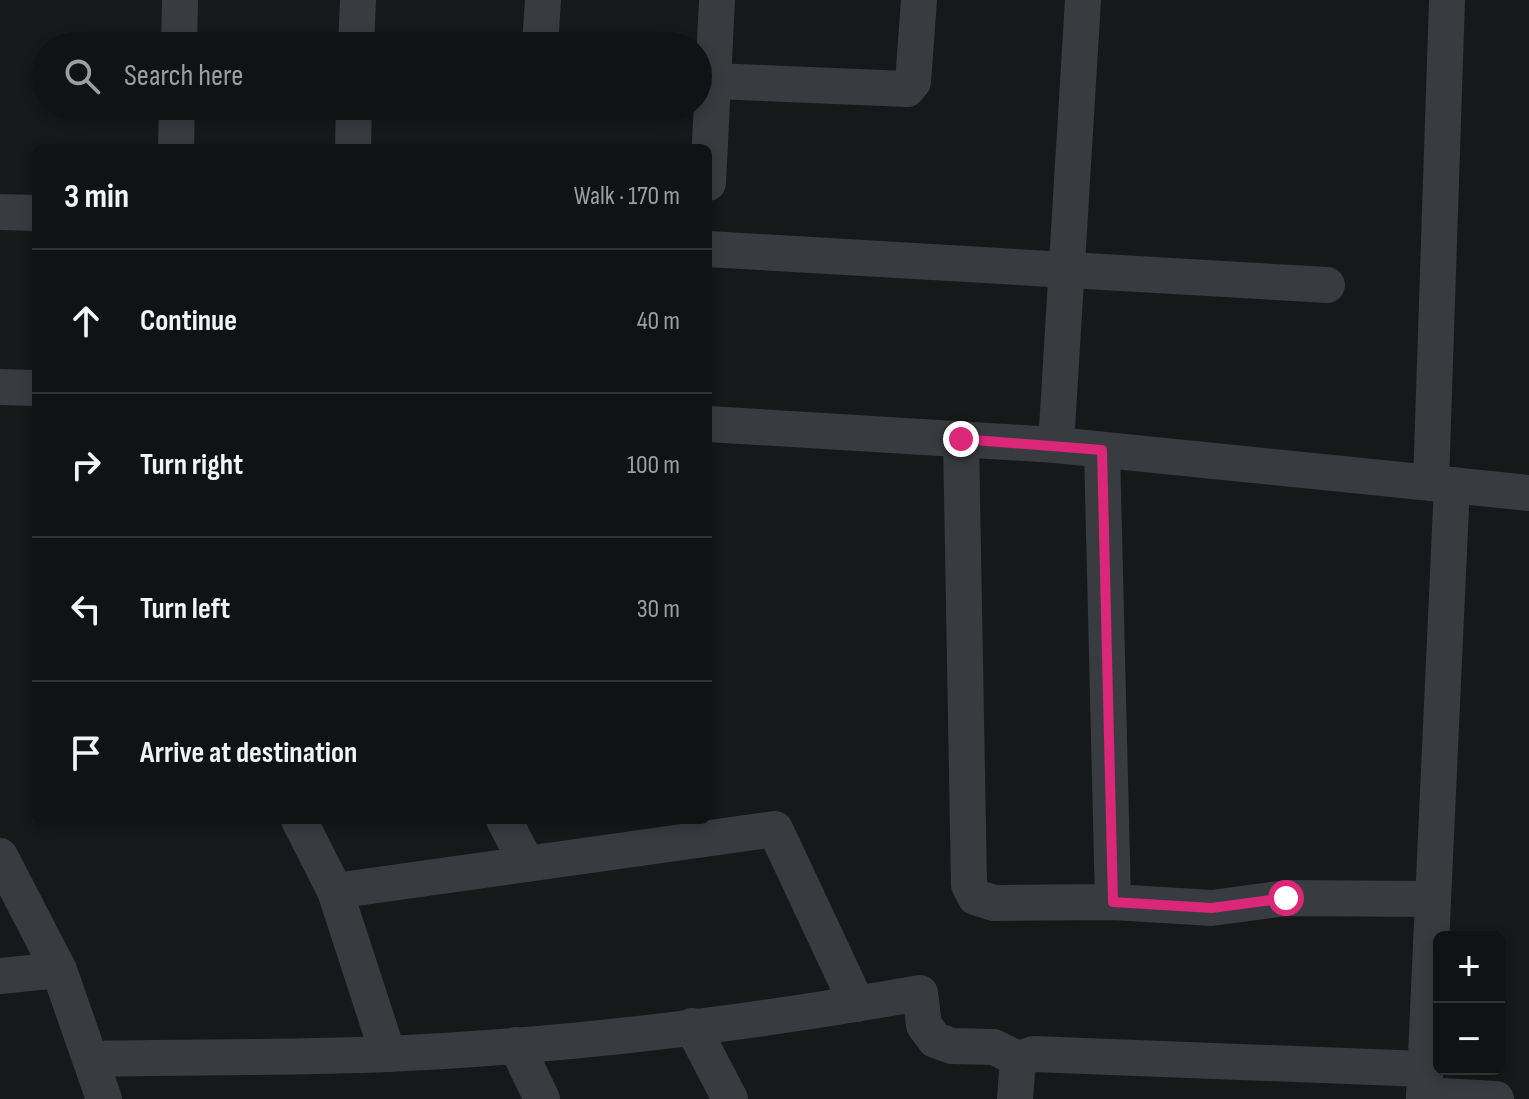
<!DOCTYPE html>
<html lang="en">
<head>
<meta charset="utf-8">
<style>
  :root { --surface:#111214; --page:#1a1b1d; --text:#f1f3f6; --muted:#9c9ea0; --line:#303234 }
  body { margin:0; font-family:"Sofia Sans Condensed",sans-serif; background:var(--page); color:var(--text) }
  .controls { position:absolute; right:24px; bottom:24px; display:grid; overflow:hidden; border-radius:12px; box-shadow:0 4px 12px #0003 }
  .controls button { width:72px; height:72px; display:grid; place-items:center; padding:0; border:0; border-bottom:2px solid var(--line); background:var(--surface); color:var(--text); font:40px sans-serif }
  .stop { position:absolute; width:24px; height:24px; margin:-18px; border:6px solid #db2777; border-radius:50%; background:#fff }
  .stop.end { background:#db2777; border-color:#fff; box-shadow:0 2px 8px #0008 }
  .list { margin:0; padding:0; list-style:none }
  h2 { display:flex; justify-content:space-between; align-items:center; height:104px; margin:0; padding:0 32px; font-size:34px }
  h2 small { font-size:26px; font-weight:400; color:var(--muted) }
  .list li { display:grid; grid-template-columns:52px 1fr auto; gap:24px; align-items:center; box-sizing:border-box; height:144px; padding:0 32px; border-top:2px solid var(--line) }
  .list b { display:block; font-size:30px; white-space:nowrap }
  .list em { font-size:26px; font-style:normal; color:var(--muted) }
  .icon { flex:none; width:44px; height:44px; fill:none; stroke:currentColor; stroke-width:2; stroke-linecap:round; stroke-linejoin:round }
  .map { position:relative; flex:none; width:1529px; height:1099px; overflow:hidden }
  .search { position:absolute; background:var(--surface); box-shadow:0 4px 12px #0003; left:32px; top:32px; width:680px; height:88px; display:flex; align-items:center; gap:20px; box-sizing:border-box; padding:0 28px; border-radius:44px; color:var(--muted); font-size:30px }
  .panel { position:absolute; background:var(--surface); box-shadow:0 4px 12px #0003; left:32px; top:144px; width:680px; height:680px; border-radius:12px }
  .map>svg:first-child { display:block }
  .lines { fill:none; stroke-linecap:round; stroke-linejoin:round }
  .minor { stroke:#383b3f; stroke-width:36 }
  .route { stroke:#db2777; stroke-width:10 }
</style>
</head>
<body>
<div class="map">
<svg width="1529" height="1099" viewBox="0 0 1529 1099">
  <rect width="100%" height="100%" fill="#17181a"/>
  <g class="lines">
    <!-- minor -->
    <g class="minor">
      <path d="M179 46 180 0"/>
      <path d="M356 46 358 0"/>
      <path d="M540 46 543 0"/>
      <path d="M713 81 907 89 913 82 919 0"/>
      <path d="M176 148 177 106"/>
      <path d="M353 148 354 106"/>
      <path d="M708 183 717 0"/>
      <path d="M0 212 36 213"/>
      <path d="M708 249 1327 285"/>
      <path d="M0 387 36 388"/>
      <path d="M708 424 1056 445 1529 493"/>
      <path d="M961 439 969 885 975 897 994 903 1113 902 1212 908 1286 898 1432 899"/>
      <path d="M1056 445 1083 0"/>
      <path d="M1102 450 1113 902"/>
      <path d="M1431 483 1447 0"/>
      <path d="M299 820 335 891 388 1054"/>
      <path d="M504 820 527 864"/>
      <path d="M0 856 59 970 104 1099"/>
      <path d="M335 891 775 829 857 1004"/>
      <path d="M0 976 59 970"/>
      <path d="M692 1026 730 1099"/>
      <path d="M516 1045 542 1099"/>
      <path d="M90 1059C189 1057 289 1058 388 1054 565 1046 745 1024 920 993L924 1025 935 1040 952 1046 994 1047 1018 1059 1034 1054 1424 1069"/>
      <path d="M1424 1095 1496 1099"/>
      <path d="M1015 1099 1018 1059"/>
      <path d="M1424 1099 1452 485"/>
    </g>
  </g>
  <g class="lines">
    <!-- route -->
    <path class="route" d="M961 439 1102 450 1113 902 1212 908 1286 898"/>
  </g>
</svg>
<div class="controls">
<button>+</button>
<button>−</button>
</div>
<div class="stop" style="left:1286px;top:898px"></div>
<div class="stop end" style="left:961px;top:439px"></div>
<div class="search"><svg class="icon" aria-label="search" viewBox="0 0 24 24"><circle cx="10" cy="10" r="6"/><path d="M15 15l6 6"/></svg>Search here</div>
<section class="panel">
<h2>3 min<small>Walk · 170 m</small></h2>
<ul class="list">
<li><svg class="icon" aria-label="ahead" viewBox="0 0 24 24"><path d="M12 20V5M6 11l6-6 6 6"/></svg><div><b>Continue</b></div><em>40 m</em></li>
<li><svg class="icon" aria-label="right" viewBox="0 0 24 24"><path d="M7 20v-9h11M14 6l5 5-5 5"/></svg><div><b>Turn right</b></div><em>100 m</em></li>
<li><svg class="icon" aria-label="left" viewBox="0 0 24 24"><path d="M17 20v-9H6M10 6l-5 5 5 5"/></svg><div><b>Turn left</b></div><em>30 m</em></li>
<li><svg class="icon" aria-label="arrive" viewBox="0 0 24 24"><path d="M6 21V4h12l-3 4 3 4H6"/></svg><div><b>Arrive at destination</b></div></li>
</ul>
</section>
</div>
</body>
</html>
